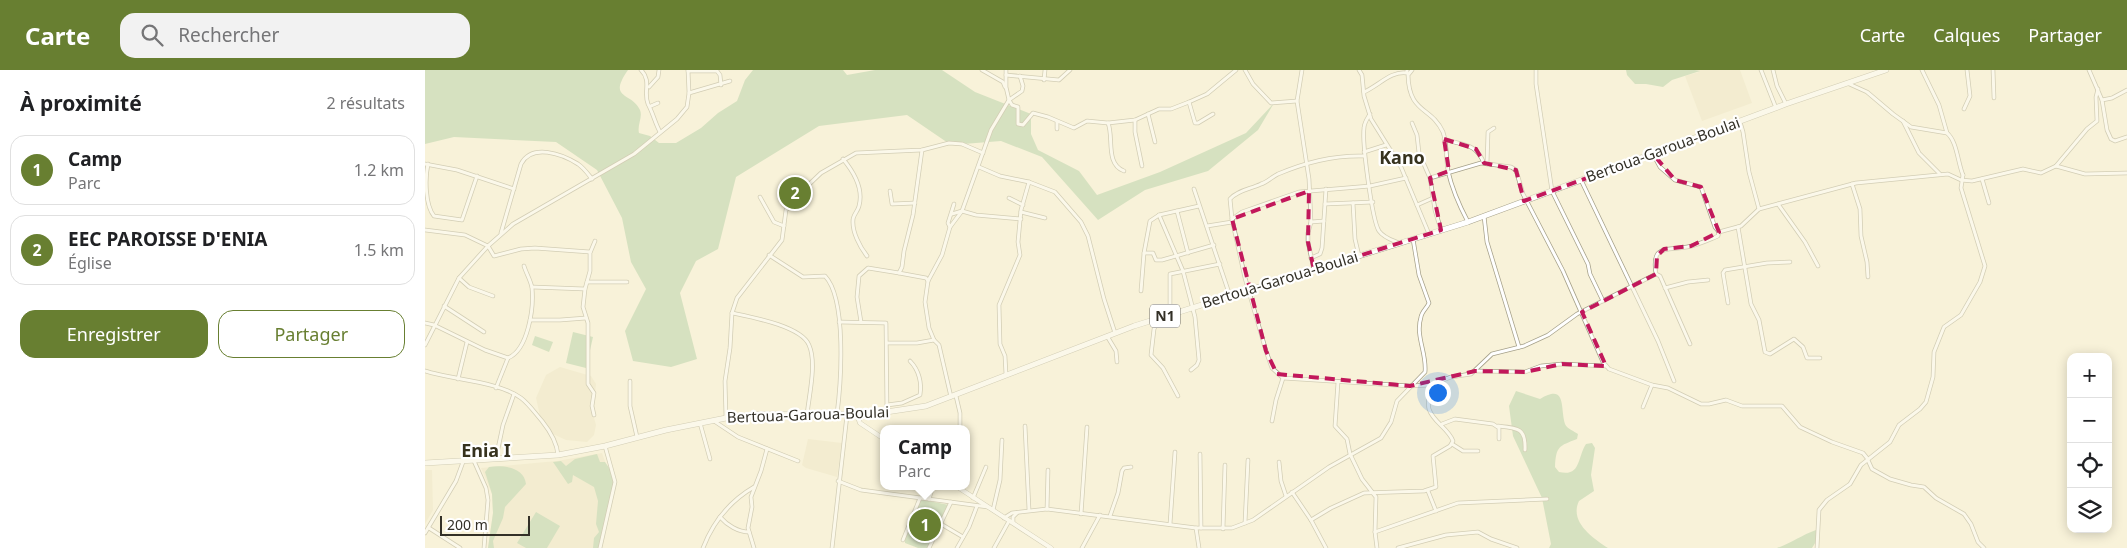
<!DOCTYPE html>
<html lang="fr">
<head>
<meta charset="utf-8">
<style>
  :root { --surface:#fff; --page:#f2f2f2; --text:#202124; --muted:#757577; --line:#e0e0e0; --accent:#687f31 }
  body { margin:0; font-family:"Noto Sans",sans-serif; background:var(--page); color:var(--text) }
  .controls { position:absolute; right:15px; bottom:15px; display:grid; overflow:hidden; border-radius:10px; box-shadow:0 2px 12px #0003 }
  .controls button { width:45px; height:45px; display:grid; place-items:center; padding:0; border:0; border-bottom:1px solid var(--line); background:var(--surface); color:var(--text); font:25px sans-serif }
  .scale { position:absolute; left:15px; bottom:12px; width:90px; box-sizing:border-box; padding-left:5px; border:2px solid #333027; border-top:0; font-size:14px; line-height:18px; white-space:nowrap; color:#333027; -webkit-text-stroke:4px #fff; paint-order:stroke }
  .you { position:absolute; left:1012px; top:322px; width:18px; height:18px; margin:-12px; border:4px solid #fff; border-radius:50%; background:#1a73e8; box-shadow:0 0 0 8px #1a73e833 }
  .badge { display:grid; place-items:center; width:32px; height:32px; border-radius:50%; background:var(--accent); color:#fff; font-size:16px; font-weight:700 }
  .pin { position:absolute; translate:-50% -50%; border:2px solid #fff; box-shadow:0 1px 5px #0006 }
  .popup { position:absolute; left:455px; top:355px; width:90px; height:65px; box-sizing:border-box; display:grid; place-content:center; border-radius:10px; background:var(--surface); filter:drop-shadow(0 1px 4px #0005); font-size:16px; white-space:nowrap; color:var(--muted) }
  .popup b { font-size:19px; color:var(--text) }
  .popup::after { content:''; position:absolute; left:50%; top:100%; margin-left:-10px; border:10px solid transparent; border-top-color:var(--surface) }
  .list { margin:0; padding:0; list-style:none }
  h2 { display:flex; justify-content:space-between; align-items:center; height:65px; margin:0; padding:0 20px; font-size:21px }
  h2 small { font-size:16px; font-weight:400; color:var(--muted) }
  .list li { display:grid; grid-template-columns:32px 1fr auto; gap:15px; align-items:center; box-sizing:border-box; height:70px; margin:0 10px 10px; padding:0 10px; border:1px solid var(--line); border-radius:15px }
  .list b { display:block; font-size:19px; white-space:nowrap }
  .list p { margin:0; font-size:16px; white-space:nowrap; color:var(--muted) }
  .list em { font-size:16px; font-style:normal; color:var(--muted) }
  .actions { display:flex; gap:10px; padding:15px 20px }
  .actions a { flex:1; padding:11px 0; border:1px solid var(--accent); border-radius:15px; text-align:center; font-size:18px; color:var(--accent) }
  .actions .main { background:var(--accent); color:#fff }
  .icon { flex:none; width:28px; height:28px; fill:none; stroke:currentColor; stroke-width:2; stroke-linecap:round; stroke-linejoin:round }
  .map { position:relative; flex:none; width:1702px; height:478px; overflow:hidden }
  header { display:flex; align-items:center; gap:30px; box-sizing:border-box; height:70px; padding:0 25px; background:var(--accent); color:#fff }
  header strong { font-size:24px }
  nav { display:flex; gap:28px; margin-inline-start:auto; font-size:18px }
  .search { width:350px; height:45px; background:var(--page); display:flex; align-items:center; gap:12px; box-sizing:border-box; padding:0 18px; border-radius:15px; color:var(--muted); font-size:19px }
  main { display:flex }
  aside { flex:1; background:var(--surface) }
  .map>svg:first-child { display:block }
  .built { fill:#ede5c5 }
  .green { fill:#aecca2 }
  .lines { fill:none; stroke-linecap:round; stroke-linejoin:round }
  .minor-casing { stroke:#a6a18a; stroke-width:4.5 }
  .tertiary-casing { stroke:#a6a18a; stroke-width:5 }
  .trunk-casing { stroke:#a6a18a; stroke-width:6 }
  .minor { stroke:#fff; stroke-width:3 }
  .tertiary { stroke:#fff; stroke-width:4 }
  .trunk { stroke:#fff; stroke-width:5 }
  .marked { fill:none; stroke:#c2185b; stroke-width:4; stroke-dasharray:10 6; stroke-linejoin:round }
  .labels { text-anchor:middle; stroke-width:4.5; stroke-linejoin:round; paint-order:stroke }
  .shield { fill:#fff; stroke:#706e68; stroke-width:1 }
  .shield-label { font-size:14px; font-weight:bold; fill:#333027 }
  .street-label { font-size:15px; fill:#333027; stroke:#fff }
  .quarter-label { font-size:18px; font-weight:bold; fill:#36321e; stroke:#fff }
</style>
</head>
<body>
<header>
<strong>Carte</strong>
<div class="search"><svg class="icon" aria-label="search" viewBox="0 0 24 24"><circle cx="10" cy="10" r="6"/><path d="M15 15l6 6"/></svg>Rechercher</div>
<nav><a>Carte</a><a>Calques</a><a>Partager</a></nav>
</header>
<main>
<aside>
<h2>À proximité<small>2 résultats</small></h2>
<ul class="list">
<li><span class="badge">1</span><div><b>Camp</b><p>Parc</p></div><em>1.2 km</em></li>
<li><span class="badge">2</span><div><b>EEC PAROISSE D'ENIA</b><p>Église</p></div><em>1.5 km</em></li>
</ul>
<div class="actions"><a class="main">Enregistrer</a><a>Partager</a></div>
</aside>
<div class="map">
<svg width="1702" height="478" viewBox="0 0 1702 478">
  <rect width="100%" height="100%" fill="#f8f2d9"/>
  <!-- built -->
  <g class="built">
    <path d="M1270 0H1315L1327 33 1277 51 1260 6 1274 2Z"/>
    <path d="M135 297 166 306 171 314 168 344 171 355 169 365 162 372 141 370 128 364 116 350 111 328 121 305Z"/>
    <path d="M383 369 417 373 412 407 381 398 377 395Z"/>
    <path d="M177 383 182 397 187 402 175 478H63L68 443 67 424 56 398 132 391Z"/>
    <path d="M0 400H7L8 440 0 454Z"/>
  </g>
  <!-- green -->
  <g class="green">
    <path d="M0 0H203C182 30 207 22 215 40 218 47 212 55 214 63L225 66 234 73H251L276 58 293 43 312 31 320 10 328 0H418L422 5 450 0H517L550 22 606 44V64L613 80 654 101 672 125 735 102 821 63 849 33 833 60 783 101 720 120 673 150 617 87 576 71 526 75 482 45 394 56 311 107 293 179 271 191 255 223 272 289 246 297 208 291 200 261 221 219 206 192 197 148 172 100 131 72 29 67 0 74Z"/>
    <path d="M1201 0H1270L1275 1 1247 10 1238 17 1221 14H1210L1202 5Z"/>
    <path d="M148 262 168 267 161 298 141 293Z"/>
    <path d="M110 266 128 272 124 282 107 275Z"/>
    <path d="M1091 321 1115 329C1142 313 1135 338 1140 354 1142 359 1149 361 1153 364L1152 369C1134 376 1131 376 1130 397L1134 402C1156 407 1152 388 1161 374L1167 373 1170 378 1166 405 1169 421 1154 431C1144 452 1168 468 1183 478H1124L1126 474 1117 428 1088 366 1084 336Z"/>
    <path d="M172 384 175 392H180L187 402 190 412 175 478H168L169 468 174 462 171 454 173 431 169 417 148 405 147 412 143 414 128 392 136 391 141 396 150 389Z"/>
    <path d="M64 397C78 395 99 397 101 414L80 437 78 448 68 471 69 478H63L68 443 67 424 60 402Z"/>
    <path d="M494 429 524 435 504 478H493L480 473V465Z"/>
    <path d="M111 442 135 456 122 478H101L92 473Z"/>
    <path d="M1391 460 1392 470 1387 478H1352C1366 473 1377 465 1391 460Z"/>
  </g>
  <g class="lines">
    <defs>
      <g id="minor">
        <path d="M216 0C227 11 218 22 223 34 228 43 230 53 235 62"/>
        <path d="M557 0 578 12 580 17"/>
        <path d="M820 0 828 14 846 33 872 31"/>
        <path d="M877 0 872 31 884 109 886 152 883 163V172L889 200"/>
        <path d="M934 0 937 5 939 26 946 49 976 97 1004 164"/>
        <path d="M987 0 983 5C984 44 1006 36 1018 62 1022 73 1021 89 1023 101 1027 119 1034 135 1043 152"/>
        <path d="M1111 0V14L1127 121 1163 194 1165 204 1178 231"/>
        <path d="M1336 0 1351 38"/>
        <path d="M1348 0 1352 16 1361 34"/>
        <path d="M1497 0 1514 35 1522 63"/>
        <path d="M1568 0 1569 28"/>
        <path d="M1664 0 1677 30 1682 60 1686 69 1690 71 1702 67"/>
        <path d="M263 1H292L295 5 296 15"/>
        <path d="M581 5 634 10 645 0"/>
        <path d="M595 6 598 16 597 21 584 30 587 35 593 37V54L598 55 608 43 623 47 649 58 662 51 683 53 710 50 734 39H746L764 32"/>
        <path d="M619 10 620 0"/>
        <path d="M1422 13 1442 22 1468 44 1486 57 1522 63C1532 71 1533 94 1538 105"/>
        <path d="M224 17 233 7 234 0"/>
        <path d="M939 22C953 16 967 0 982 3V0"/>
        <path d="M264 23 305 11"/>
        <path d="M1677 30 1687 28 1702 20"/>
        <path d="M226 36 233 33"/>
        <path d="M1539 39 1545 26 1542 0"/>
        <path d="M723 44 730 72"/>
        <path d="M788 44 773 53H770L764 32 782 24 811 0"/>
        <path d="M945 44C942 49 939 53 939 58 937 73 947 150 954 161 959 168 967 170 974 173"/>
        <path d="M710 50V62L717 96"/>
        <path d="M1478 51 1494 83 1515 104"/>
        <path d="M1315 52 1318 62 1324 102 1334 139"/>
        <path d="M683 53C689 67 680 94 699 101"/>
        <path d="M987 53 992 65 994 83 1005 108 1010 140 1016 160"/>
        <path d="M632 59V52"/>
        <path d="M1019 69C1038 76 1050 72 1059 93"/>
        <path d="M497 80 488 145 479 181 477 197 474 203 501 208 503 211"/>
        <path d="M939 82 961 75"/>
        <path d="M1228 84 1235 97 1250 110 1276 117 1290 157 1294 162 1316 156 1334 139 1431 113 1523 104 1536 110 1547 111 1598 99 1616 103 1631 96 1660 104 1702 103"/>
        <path d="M939 86C909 85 881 92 853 104 847 107 842 112 836 114 826 119 813 120 805 129L807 149 820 208 841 281 847 298 858 308 985 316 1005 315 1026 307 1046 304 1067 284 1099 276 1123 265 1152 244 1231 204 1235 206 1265 274"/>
        <path d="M418 89C428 101 439 118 434 136 433 141 428 145 428 150 427 162 435 177 442 186"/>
        <path d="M0 94 32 100 89 119"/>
        <path d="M3 94C0 108 0 135 9 146L37 150 52 106"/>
        <path d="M1062 94 1063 62 1069 58"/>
        <path d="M1631 96 1662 59 1672 51 1671 27 1673 19"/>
        <path d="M554 97 575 106 604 112 630 122 656 152 663 166 679 229 690 263"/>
        <path d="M1005 108 1056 93 1086 97 1091 100 1098 124 1138 201 1178 292 1184 299 1227 315 1243 318 1276 334H1284L1301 330 1317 336H1357L1375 357 1407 372 1438 383 1442 388 1447 399 1465 409 1486 415 1499 417 1511 428 1539 444 1546 454 1553 472 1559 478"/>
        <path d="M1557 109 1564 133"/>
        <path d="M1156 110 1233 271 1249 311"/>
        <path d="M1427 114 1435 139 1436 166 1442 192 1443 207"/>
        <path d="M769 119 805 226"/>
        <path d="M465 121 467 134 490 133"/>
        <path d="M335 127 349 152 359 156"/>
        <path d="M584 128 598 135"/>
        <path d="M928 133 930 169 934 186"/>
        <path d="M900 134 948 132"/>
        <path d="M1353 134 1380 172 1393 196"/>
        <path d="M992 135 1008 128"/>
        <path d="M752 141 763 183"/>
        <path d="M596 142 620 148"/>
        <path d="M527 144 537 141 551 145 596 149"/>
        <path d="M734 145 758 201 770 247 774 290 772 295 766 300"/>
        <path d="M1059 146 1062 172 1094 277"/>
        <path d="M807 149 817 142 874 122 945 116 981 108"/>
        <path d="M886 152 899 151"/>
        <path d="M782 156 807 152"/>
        <path d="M525 157 523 153 529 134"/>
        <path d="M1313 157 1326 234 1334 250 1340 282 1345 284 1369 269 1378 277 1382 288H1395"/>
        <path d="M0 160 40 165 63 176 69 186 96 179 110 178 165 182"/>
        <path d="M76 163 96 94C107 73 137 84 153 94 159 98 163 104 167 109"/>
        <path d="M719 183H728L731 190H737L789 175"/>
        <path d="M344 185 378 207 400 206C422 229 416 313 412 344"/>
        <path d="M886 188 895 184 897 178 901 119"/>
        <path d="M1231 204C1226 174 1241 181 1262 177 1273 175 1283 170 1293 166L1294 162"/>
        <path d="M34 208 44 217 68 226"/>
        <path d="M162 212H202"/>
        <path d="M107 217 160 219"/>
        <path d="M1240 218 1263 212 1283 210"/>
        <path d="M716 221 719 183 725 151 734 145 774 136"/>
        <path d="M1303 233 1298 203 1300 200 1342 193 1365 192"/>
        <path d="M19 236 59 262"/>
        <path d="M307 243C326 247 376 256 384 275 392 293 384 325 382 345"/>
        <path d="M745 244V204L795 194"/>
        <path d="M735 248 729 259 726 285 738 298 753 326"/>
        <path d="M105 250H135L161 248"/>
        <path d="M414 252 461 253 462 343"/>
        <path d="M436 252 432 227 434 206 443 198 474 203"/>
        <path d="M0 253 9 255 60 280 83 288"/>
        <path d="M682 266 691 281 692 292"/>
        <path d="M462 273H492L509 270"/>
        <path d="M0 275 34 208 63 176 88 154 209 84 252 49 262 37 264 23 263 0"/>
        <path d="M0 301C27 310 73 311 96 328 104 334 110 343 117 351 125 361 132 372 133 385"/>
        <path d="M1051 301 1100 302 1116 296 1137 294 1181 296"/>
        <path d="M581 305 580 286 575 274 574 235 595 185 593 172 596 140 604 112"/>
        <path d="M33 309 42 272"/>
        <path d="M205 311V336L212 367"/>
        <path d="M913 312 910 356 922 369 925 384 937 409 951 427 950 462 952 478"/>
        <path d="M71 318 83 288C103 280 109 238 107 218 106 211 101 203 99 196"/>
        <path d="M531 326 535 343V359"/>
        <path d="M526 327 514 275 509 270 504 258 500 232 503 211 517 185 525 157 537 141 566 60 584 30 581 17V0"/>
        <path d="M462 335 477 333 495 325C497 313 494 300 485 291"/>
        <path d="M1218 337 1227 315"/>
        <path d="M169 345 167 336 169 323 163 314V253L158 237 160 219 165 201V183L170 171"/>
        <path d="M301 348 300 311 305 278 307 243 312 228 357 170 361 140 376 122 396 103 431 83 497 80 524 73 537 74 558 83"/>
        <path d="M289 351 313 367 373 391"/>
        <path d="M847 351 851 330 858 308"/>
        <path d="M275 353 285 389"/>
        <path d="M1017 354 1030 349 1068 354 1074 358V369"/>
        <path d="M600 356 604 440"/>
        <path d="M1073 356C1093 358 1101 358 1100 380"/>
        <path d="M1027 374 1038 381H1053"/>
        <path d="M775 384 776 458"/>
        <path d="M71 388 78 355 89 324"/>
        <path d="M49 391 61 418 63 430 59 478"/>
        <path d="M854 392 856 411 861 426"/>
        <path d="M413 411 436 420 563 437"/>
        <path d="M1003 421 1011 441"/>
        <path d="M867 422 886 450 901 478"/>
        <path d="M548 428 561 397"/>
        <path d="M504 429 508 416"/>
        <path d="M622 439 623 400"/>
        <path d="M568 440 575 410 577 370"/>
        <path d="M656 444 662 357"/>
        <path d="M685 446 693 423 697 401 699 398 706 397"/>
        <path d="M295 447C302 455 313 462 324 462"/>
        <path d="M579 448 587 443 622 439 771 458H807L828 450 904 397 956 368 966 352 972 331 1000 302C1002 283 990 266 996 247 997 241 1002 238 1004 233L994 205 988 169"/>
        <path d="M886 450 906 438 939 423 999 421 1011 417 1008 386 1025 376 1028 371C1023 358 1008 352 1004 339 1002 332 1005 322 1005 315"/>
        <path d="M588 453V447L592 443"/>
        <path d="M820 453 823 390"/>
        <path d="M516 454 538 467"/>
        <path d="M745 454 750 382"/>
        <path d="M4 458 35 478"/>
        <path d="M771 458 774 478"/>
        <path d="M798 459 800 395"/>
        <path d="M950 462 1033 433 1122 429"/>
        <path d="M0 463 31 411 38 392"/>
        <path d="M478 470 495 428"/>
        <path d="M175 478 190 412 180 376"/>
        <path d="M278 478C288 452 305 431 329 417"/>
        <path d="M329 478 323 458 327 437 326 427 336 401 342 379"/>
        <path d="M407 478 422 345"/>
        <path d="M504 478 526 432"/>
        <path d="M532 478 544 457 552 436"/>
        <path d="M569 478 584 451"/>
        <path d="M657 478 675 445"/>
        <path d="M973 478 1021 465 1053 462 1066 469 1092 478"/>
        <path d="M1392 478 1394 440 1402 430 1425 414 1436 395 1465 372 1474 355 1495 339 1501 332 1508 307 1509 282 1519 257 1536 245 1555 212 1560 196 1536 118 1538 105"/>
      </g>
      <g id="tertiary">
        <path d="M432 345 435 353 459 369"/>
        <path d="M531 416 626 478"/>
      </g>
      <path id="trunk" d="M0 393 133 385 180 376 241 360 301 348 336 344H448L501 336 709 256 1043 152 1361 34 1461 0"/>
    </defs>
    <!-- minor casing -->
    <use href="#minor" class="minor-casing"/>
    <!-- tertiary casing -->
    <use href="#tertiary" class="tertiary-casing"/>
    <!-- trunk casing -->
    <use href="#trunk" class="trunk-casing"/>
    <!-- minor -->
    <use href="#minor" class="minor"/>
    <!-- tertiary -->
    <use href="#tertiary" class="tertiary"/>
    <!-- trunk -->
    <use href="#trunk" class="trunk"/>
  </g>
  <!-- marked area -->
  <path d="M0 0H1702V478H0ZM1019 69 1051 79 1059 93 1091 100 1099 131 1228 84 1250 110 1276 117 1294 162 1266 176 1239 179 1232 186 1231 204 1157 242 1181 296 1137 294 1100 302 1050 301 985 316 852 304 841 281 807 149 884 121 883 172 889 200 1016 160 1005 108 1024 101Z" fill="#f8f2d9" fill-opacity=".55" fill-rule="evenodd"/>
  <path class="marked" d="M1019 69 1051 79 1059 93 1091 100 1099 131 1228 84 1250 110 1276 117 1294 162 1266 176 1239 179 1232 186 1231 204 1157 242 1181 296 1137 294 1100 302 1050 301 985 316 852 304 841 281 807 149 884 121 883 172 889 200 1016 160 1005 108 1024 101Z"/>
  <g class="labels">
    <!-- shield labels -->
    <rect class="shield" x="725" y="234.5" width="30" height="23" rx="4"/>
    <g class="shield-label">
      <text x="740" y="251">N1</text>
    </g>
    <!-- street labels -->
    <g class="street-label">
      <text transform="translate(1238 80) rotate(-20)" y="5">Bertoua-Garoua-Boulai</text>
      <text transform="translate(855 210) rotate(-17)" y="5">Bertoua-Garoua-Boulai</text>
      <text transform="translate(383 345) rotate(-2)" y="5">Bertoua-Garoua-Boulai</text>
    </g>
    <!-- quarter labels -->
    <g class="quarter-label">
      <text x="977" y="94">Kano</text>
      <text x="61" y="387">Enia I</text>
    </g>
  </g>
</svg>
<div class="controls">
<button>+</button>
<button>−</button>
<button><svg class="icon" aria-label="locate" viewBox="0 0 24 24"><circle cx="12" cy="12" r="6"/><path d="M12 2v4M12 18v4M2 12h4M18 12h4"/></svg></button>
<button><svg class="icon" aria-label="layers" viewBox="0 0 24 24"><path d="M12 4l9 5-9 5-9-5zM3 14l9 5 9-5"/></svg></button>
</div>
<div class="scale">200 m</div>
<div class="you"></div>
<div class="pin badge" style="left:500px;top:455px">1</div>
<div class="popup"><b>Camp</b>Parc</div>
<div class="pin badge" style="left:370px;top:123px">2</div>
</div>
</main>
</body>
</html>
